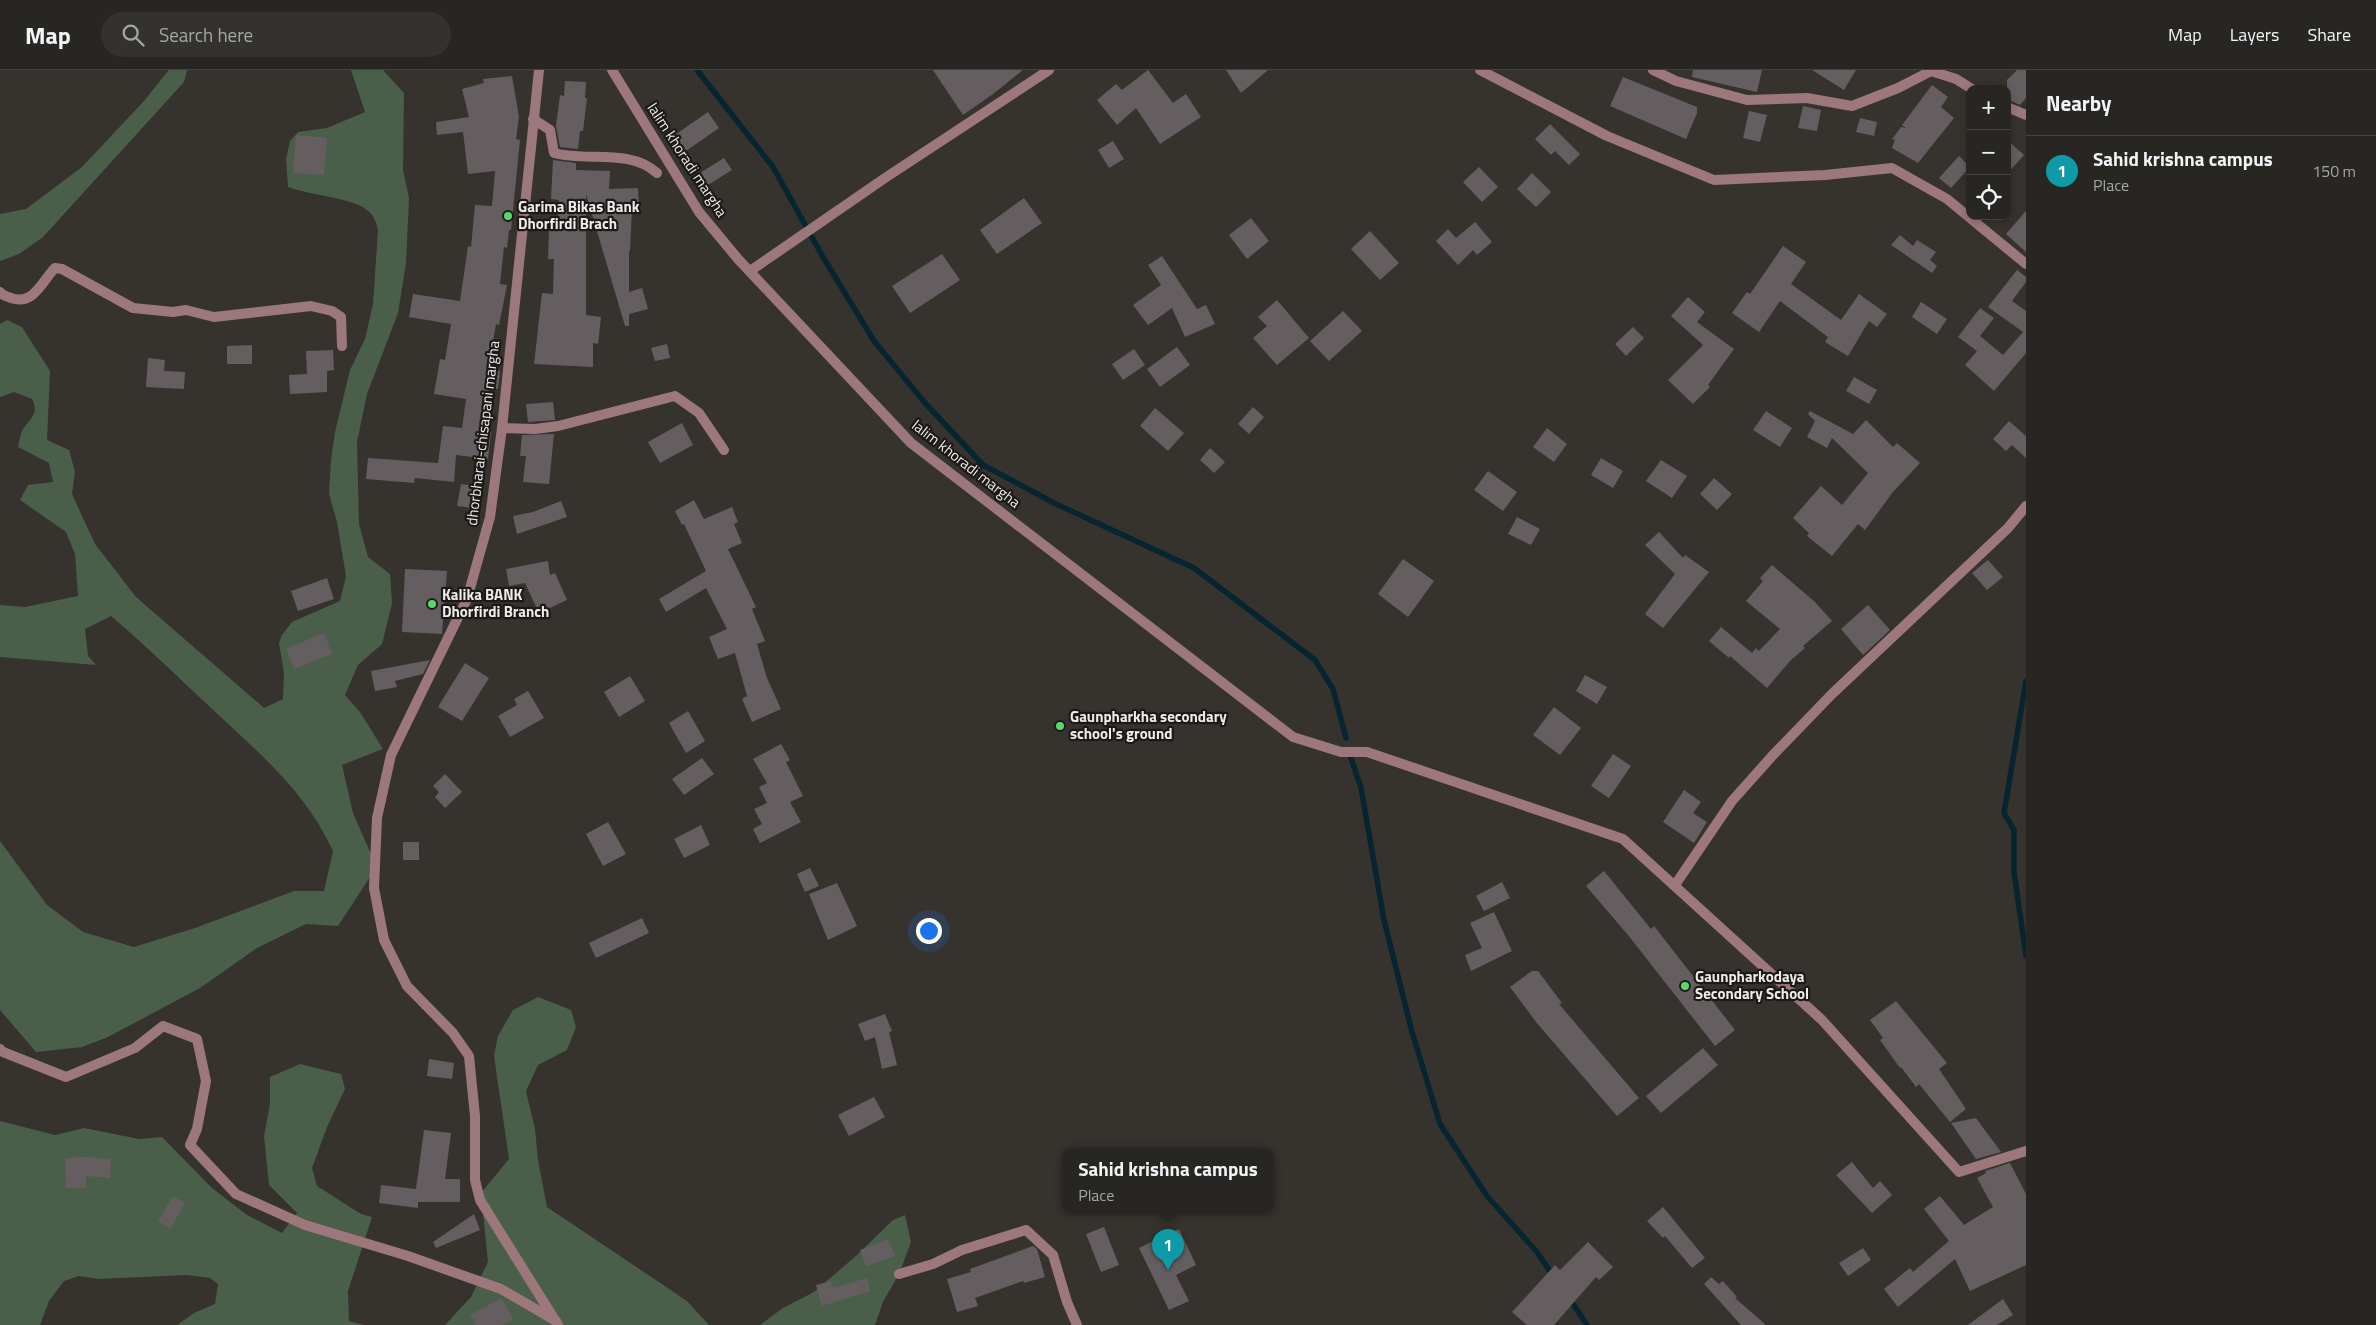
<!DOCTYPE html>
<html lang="en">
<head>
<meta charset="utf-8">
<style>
  :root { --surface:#282622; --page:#34322f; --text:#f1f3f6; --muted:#a5a5a5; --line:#444340; --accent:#5cd56d }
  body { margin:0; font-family:"Titillium Web",sans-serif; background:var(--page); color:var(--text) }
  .controls { position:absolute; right:15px; top:15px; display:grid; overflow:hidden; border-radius:10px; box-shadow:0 2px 8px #0003 }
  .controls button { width:45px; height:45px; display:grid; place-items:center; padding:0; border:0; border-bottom:1px solid var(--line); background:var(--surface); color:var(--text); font:25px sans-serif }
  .you { position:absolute; left:928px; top:860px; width:18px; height:18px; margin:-12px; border:4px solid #fff; border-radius:50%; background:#1a73e8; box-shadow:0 0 0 8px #1a73e833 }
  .badge { display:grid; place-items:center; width:32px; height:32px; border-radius:50%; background:var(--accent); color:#fff; font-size:16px; font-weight:700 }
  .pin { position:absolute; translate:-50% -41px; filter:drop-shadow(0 1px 2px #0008) }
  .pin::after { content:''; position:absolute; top:26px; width:18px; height:15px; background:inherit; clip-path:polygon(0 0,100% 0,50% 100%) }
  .popup { position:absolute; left:1062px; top:1078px; width:212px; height:65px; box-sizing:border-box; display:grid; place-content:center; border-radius:10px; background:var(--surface); filter:drop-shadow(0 1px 4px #0005); font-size:16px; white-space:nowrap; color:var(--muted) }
  .popup b { font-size:19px; color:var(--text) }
  .popup::after { content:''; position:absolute; left:50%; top:100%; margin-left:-10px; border:10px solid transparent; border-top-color:var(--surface) }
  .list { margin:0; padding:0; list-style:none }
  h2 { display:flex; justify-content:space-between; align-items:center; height:65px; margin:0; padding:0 20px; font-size:21px }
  h2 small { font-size:16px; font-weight:400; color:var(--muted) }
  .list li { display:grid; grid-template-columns:32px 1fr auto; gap:15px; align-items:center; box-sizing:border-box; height:70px; padding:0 20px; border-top:1px solid var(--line) }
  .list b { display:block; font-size:19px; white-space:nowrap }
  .list p { margin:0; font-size:16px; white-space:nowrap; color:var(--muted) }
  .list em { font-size:16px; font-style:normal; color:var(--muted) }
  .icon { flex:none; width:28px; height:28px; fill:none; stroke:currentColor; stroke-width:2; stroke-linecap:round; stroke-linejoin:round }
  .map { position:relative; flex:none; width:2026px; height:1255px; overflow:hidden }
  header { display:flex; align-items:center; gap:30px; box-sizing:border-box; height:70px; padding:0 25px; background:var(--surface); border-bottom:1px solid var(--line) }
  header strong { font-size:24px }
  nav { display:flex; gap:28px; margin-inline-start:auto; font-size:18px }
  .search { width:350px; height:45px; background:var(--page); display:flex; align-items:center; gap:12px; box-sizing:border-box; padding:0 18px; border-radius:28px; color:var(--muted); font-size:19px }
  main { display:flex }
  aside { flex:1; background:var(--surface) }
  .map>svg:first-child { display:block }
  .forest { fill:#4a5f4a }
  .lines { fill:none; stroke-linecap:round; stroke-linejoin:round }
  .stream { stroke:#072531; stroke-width:5.5 }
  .building { fill:#655e61 }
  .pedestrian { stroke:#9c777c; stroke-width:10 }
  .minor { stroke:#9c777c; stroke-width:10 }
  .tertiary { stroke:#9c777c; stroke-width:10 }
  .poi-dot { fill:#5cd56d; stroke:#1c1a18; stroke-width:2 }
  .labels { text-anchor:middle; stroke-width:4.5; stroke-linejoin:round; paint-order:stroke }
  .street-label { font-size:15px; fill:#eeebe8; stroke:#1c1a18 }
  .poi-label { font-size:15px; font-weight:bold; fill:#eeebe8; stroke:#1c1a18; text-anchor:start }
</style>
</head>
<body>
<header>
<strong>Map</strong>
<div class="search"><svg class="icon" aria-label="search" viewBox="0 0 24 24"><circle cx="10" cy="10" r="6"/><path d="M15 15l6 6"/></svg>Search here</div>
<nav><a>Map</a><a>Layers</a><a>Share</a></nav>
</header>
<main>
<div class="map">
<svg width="2026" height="1255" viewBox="0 0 2026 1255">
  <rect width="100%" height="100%" fill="#36322d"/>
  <!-- forest -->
  <g class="forest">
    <path d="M169 0H187L184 12 43 167 19 184 0 191V144L26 139 82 97 144 31Z"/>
    <path d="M351 0H383L404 23 403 100 409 128 406 193 398 243 367 324 357 372 359 454 368 487 390 504 392 533 382 574 358 595 345 625 360 642 383 679 342 695 353 743 371 784 370 807 338 856 306 854 257 878 200 918 108 967 82 977 36 982 0 940V771L47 835 83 862 134 877 195 858 294 821H324L333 781C306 724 269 692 224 650 186 615 150 579 111 546L85 559 88 586 96 595 0 587V535L25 537 78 526 75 484 66 462 20 430 28 415 53 412 49 393 18 377C19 372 20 366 22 361 29 348 40 346 32 329L14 322 0 327V254L7 250 22 257 50 301 47 370 69 380 75 402 72 424 95 474 136 527 264 638 283 629 284 603 279 573 282 565 292 552 340 531 346 506 337 452 329 424 331 390 335 362 350 300 365 269 373 234 378 160C376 152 374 145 367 140 353 128 309 125 288 117L286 89 290 71 298 62 327 58 365 42Z"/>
    <path d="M538 927 571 940 576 957 567 980 538 995 526 1021 535 1059 538 1090 547 1137 687 1231 709 1255H445L471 1227 488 1192 481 1123 509 1089 494 986 498 966 513 940Z"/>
    <path d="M300 994 341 1004 345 1019 327 1057 312 1098 317 1116 361 1144 372 1147 348 1221 349 1251 364 1255H177L194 1243 215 1234 218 1214 210 1208 187 1205 98 1209 79 1206 64 1211 49 1231 40 1255H0V1051L55 1065 84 1058 139 1069 162 1067 212 1118 247 1145 282 1163 297 1143 269 1115 264 1066 270 1034V1007Z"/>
    <path d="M905 1145 911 1172 899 1204 883 1232 875 1255H760L783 1238 814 1222 857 1185 893 1150Z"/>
  </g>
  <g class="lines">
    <!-- stream -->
    <g class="stream">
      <path d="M697 0 773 97 823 187 874 271 925 333 983 395 1054 433 1194 498 1315 590 1333 619 1346 668"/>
      <path d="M2026 611 2004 743 2014 760V802L2026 886"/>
      <path d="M1351 688 1361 718 1384 850 1412 962 1440 1054 1487 1126 1537 1182 1553 1206"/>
      <path d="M1569 1228 1587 1255"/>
    </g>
  </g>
  <!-- building -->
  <g class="building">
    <path d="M933 0H1023L993 24 963 45Z"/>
    <path d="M1148 0 1173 33 1186 24 1201 47 1160 74 1136 38 1117 55 1097 30 1116 14 1122 20Z"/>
    <path d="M1226 0H1268L1241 23Z"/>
    <path d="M1693 0H1762L1757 22 1692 7Z"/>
    <path d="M1812 0H1856L1844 20Z"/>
    <path d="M2017 0H2026V28L2020 35 2007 29V10Z"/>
    <path d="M512 6 519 47 516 69 520 70 511 160H509L507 178 504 177 500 214 507 215 499 255 496 254 488 300 500 301 498 319 489 318 484 361 491 362 488 389 456 385 454 412 415 408 414 413 366 409 368 388 438 393 443 356 462 358 466 329 434 324 440 289 445 290 451 254 409 247 413 224 460 231 468 176 471 177 475 135 492 136 495 101 468 104 463 62 437 65 436 52 469 47 462 19 484 13 483 9Z"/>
    <path d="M1623 7 1697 37V43L1686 69 1610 36Z"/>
    <path d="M565 11 586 12 585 28H587L583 61H580L578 79 560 77 556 56 560 25 564 26Z"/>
    <path d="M1932 15 1948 27 1941 37 1954 48 1918 93 1892 78 1895 70 1892 69 1901 57 1906 58 1902 55Z"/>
    <path d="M1803 36 1821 40 1817 61 1798 58Z"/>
    <path d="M1749 41 1767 45 1760 72 1743 68Z"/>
    <path d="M708 42 719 58 683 83 672 67Z"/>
    <path d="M1860 48 1877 52 1874 66 1856 62Z"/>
    <path d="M1550 54 1580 84 1569 95 1555 81 1551 85 1535 69Z"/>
    <path d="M296 65 327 68 324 105 293 103Z"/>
    <path d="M2007 70 2024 85 2007 104Z"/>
    <path d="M1113 71 1124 89 1109 98 1098 80Z"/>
    <path d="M1959 86 1970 97 1951 118 1939 108Z"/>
    <path d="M724 88 732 100 708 115 700 103Z"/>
    <path d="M553 90 576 93V100L610 101 609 119 638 118 639 137 632 138 630 181H629V222L642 218 648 239 629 244V256H625L586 124V245L601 247 598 274 593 273V297L534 294 542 223 553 224 554 189H548L549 160 557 161 559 130 551 129Z"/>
    <path d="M1479 97 1498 117 1482 132 1463 112Z"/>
    <path d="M1532 103 1551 122 1536 137 1517 119Z"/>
    <path d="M1024 128 1042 153 997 184 980 160Z"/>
    <path d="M2026 141V182L2006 164Z"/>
    <path d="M1251 148 1269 171 1247 189 1229 165Z"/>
    <path d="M1475 152 1492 172 1477 185 1473 180 1458 195 1436 171 1448 159 1456 168Z"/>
    <path d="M1370 161 1399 193 1380 210 1351 179Z"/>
    <path d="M1900 165 1913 176 1917 170 1936 182 1930 190 1937 196 1932 203 1891 175Z"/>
    <path d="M1783 176 1806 192 1791 214 1841 250 1859 224 1887 244 1877 257 1869 251 1848 286 1825 272 1828 267 1780 231 1759 262 1732 243 1747 222 1750 224Z"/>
    <path d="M942 184 960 210 910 243 892 216Z"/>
    <path d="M1162 186 1197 239 1206 235 1215 254 1185 267 1172 238 1148 255 1133 235 1161 215 1148 195Z"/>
    <path d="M2017 200 2026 207V212L2012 231 2026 241V283L1994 321 1965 295 1977 281 1958 267 1980 238 1994 248 1980 266 2003 285 2023 262 1988 237Z"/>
    <path d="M1688 227 1705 242 1697 252 1734 279 1708 315 1710 317 1693 334 1668 310 1703 275 1671 246Z"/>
    <path d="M1277 230 1309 268 1277 295 1253 268 1267 256 1258 247Z"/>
    <path d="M1921 232 1947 249 1937 264 1912 247Z"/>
    <path d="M1343 241 1362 261 1329 291 1310 271Z"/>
    <path d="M1633 257 1644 268 1626 286 1615 274Z"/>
    <path d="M667 274 670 288 655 291 651 278Z"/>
    <path d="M252 275V294H227V276Z"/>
    <path d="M1177 277 1190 295 1160 317 1147 299Z"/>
    <path d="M1134 279 1145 295 1123 310 1112 294Z"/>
    <path d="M333 280 334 300 327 301V322L290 324 289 305 307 304 306 281Z"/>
    <path d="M148 288 165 290 164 301 185 302 184 319 146 317Z"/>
    <path d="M1854 307 1877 320 1869 334 1846 321Z"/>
    <path d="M553 332 555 350 528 352 526 334Z"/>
    <path d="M1253 337 1264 347 1249 364 1238 354Z"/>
    <path d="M1155 338 1184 363 1168 381 1140 356Z"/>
    <path d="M1766 341 1792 358 1780 377 1753 360Z"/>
    <path d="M1810 341 1853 364 1866 350 1893 377 1897 373 1920 393 1893 422 1865 460 1858 454 1832 486 1807 466 1809 463 1793 448 1821 416 1842 435 1868 403 1832 368 1827 378 1807 367 1815 351 1808 344Z"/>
    <path d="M2009 351 2026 366V388L2012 375 2006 381 1993 369Z"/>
    <path d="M682 353 693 375 660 393 648 372Z"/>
    <path d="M1547 358 1567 374 1554 392 1533 377Z"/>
    <path d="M554 364 549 414 523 412 526 386H520L522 365Z"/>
    <path d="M1210 378 1225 392 1214 403 1200 390Z"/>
    <path d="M1601 388 1623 401 1613 418 1591 405Z"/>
    <path d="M1661 390 1687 406 1672 428 1646 411Z"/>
    <path d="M1488 401 1517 422 1503 441 1474 420Z"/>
    <path d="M1714 408 1732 424 1717 440 1700 424Z"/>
    <path d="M461 414 477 416 474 438 457 436Z"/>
    <path d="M694 430 704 449 732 437 738 452 734 454 742 473 728 479 756 537 752 539 765 571 757 574 767 608 781 639 752 652 742 629 747 626 735 583 718 589 709 567 727 559 706 518 666 542 659 529 706 501 684 454 682 455 675 441Z"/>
    <path d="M561 431 567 447 517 464 513 446 533 442Z"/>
    <path d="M1517 447 1540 459 1531 475 1508 464Z"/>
    <path d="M1659 462 1683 488 1685 485 1709 502 1663 558 1645 544 1675 504 1645 475Z"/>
    <path d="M1403 489 1434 511 1408 547 1378 524Z"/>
    <path d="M1988 490 2003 507 1987 520 1972 503Z"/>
    <path d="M548 491 550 505 555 503 567 530 539 543 525 513 509 516 506 499Z"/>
    <path d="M1772 495 1815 532 1832 551 1803 576 1805 578 1790 591 1767 618 1730 586 1729 588 1709 571 1721 557 1752 583 1756 578 1759 581 1780 559 1746 531 1763 511 1760 508Z"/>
    <path d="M405 499 447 501 442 564 402 562Z"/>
    <path d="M327 508 334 529 298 541 291 521Z"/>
    <path d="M1868 535 1890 560 1863 585 1841 559Z"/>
    <path d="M324 563 332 584 294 599 286 579Z"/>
    <path d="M430 590 423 604 395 611 397 617 375 621 371 601Z"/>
    <path d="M465 593 489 608 462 651 438 637Z"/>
    <path d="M1585 605 1607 617 1597 634 1576 621Z"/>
    <path d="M630 606 645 631 619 647 604 622Z"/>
    <path d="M528 621 544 648 510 667 498 646 517 635 514 629Z"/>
    <path d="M1554 637 1581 658 1560 685 1533 665Z"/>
    <path d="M688 641 705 671 686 683 669 653Z"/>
    <path d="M781 674 790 690 786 692 803 726 790 732 801 752 760 773 753 759 762 754 754 739 767 733 759 717 767 713 753 689Z"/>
    <path d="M1613 684 1631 696 1609 728 1591 716Z"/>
    <path d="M702 688 714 704 684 725 672 709Z"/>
    <path d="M445 704 462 722 445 738 435 727 439 722 433 716Z"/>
    <path d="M1684 720 1701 732 1693 743 1707 752 1694 773 1663 752Z"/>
    <path d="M608 752 626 784 603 796 586 764Z"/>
    <path d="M701 755 710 775 684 788 674 769Z"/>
    <rect x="403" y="772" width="16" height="18"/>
    <path d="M810 798 819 816 805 822 797 804Z"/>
    <path d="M1604 801 1651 859 1654 856 1735 960 1715 976 1628 865 1586 816Z"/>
    <path d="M1502 812 1510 828 1484 841 1476 826Z"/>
    <path d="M837 813 857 856 828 870 809 824Z"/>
    <path d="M1494 842 1512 881 1471 901 1465 885 1482 878 1470 853Z"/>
    <path d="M642 848 649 863 596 888 589 873Z"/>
    <path d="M1532 901H1538L1562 933 1559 934 1639 1028 1617 1046 1536 952 1510 917Z"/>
    <path d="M1896 931 1947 993 1939 999 1966 1039 1950 1052 1919 1014 1916 1017 1901 997 1900 998 1880 970 1883 968 1870 950Z"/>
    <path d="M885 944 892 961 889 962 897 995 882 999 875 967 865 971 858 954Z"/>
    <path d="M1703 978 1718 995 1661 1043 1646 1026Z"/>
    <path d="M429 989 454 993 452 1009 427 1006Z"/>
    <path d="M874 1027 885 1047 849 1066 838 1045Z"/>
    <path d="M1976 1048 2001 1082 1976 1089 1951 1053Z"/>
    <path d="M424 1060 451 1063 445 1109H460V1132H418V1138L379 1133 381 1115 416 1119Z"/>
    <path d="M86 1087 111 1089 110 1108 86 1106V1118H66L65 1088Z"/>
    <path d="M1852 1092 1873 1118 1880 1111 1892 1125 1872 1143 1836 1105Z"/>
    <path d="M2010 1093 2026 1124V1195L1970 1221 1955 1189 1898 1237 1884 1219 1910 1198 1913 1202 1949 1171 1924 1139 1940 1126 1964 1155 1993 1137 1977 1108 1986 1103 1985 1101Z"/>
    <path d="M173 1126 185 1133 170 1159 158 1151Z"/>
    <path d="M1663 1137 1705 1188 1692 1198 1665 1166 1663 1168 1647 1151Z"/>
    <path d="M474 1144 480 1160 436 1178 433 1172Z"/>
    <path d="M1104 1157 1119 1195 1101 1202 1086 1164Z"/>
    <path d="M1179 1159 1196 1195 1176 1205 1189 1231 1169 1240 1139 1178Z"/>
    <path d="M888 1169 895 1186 866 1196 860 1180Z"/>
    <path d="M1588 1172 1613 1197 1599 1210 1596 1207 1554 1255H1527L1512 1242 1555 1195 1560 1200Z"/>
    <path d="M1033 1176 1037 1179 1045 1207 1024 1213 1023 1211 975 1228 978 1236 957 1242 947 1209 971 1202 970 1199Z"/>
    <path d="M1863 1178 1871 1190 1848 1206 1839 1193Z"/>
    <path d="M1711 1207 1719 1214 1723 1211 1737 1227 1735 1228 1766 1255H1741L1704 1214Z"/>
    <path d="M867 1208 870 1221 822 1236 816 1215 831 1211 833 1218Z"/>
    <path d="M501 1228 513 1249 502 1255H476L470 1245Z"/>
    <path d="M2003 1229 2013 1245 1997 1255H1968Z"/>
  </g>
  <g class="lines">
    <!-- pedestrian -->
    <path class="pedestrian" d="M533 49 550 60 554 83C587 92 630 78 657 103"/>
    <!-- minor -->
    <g class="minor">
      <path d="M612 0 699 142 738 189 911 373 1293 667 1341 682H1367L1623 769 1822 950 1959 1102 2026 1081"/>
      <path d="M1480 0 1607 66 1714 110 1825 105 1892 98 1947 129 2026 194"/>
      <path d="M1653 0 1676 11 1747 30 1807 28 1852 36 1898 18 1931 1 1956 9 1972 19"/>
      <path d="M2007 37 2026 45"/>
      <path d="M750 201 885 108 1049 0"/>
      <path d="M0 222C3 226 6 226 11 228 34 236 42 211 55 198L62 199 133 238 173 242 186 240 214 247 311 236 332 241 341 247 342 276"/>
      <path d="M502 358 535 359 558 356 675 326 699 343 724 380"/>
      <path d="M1675 815 1732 731 1773 685 1832 624 2008 458 2026 436"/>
      <path d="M0 979 3 982 66 1007 135 978 163 956 197 969 206 1011 197 1059 190 1075 236 1124 305 1155 408 1186 501 1219 556 1251"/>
      <path d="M899 1204 933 1194 962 1180 1026 1160 1053 1185 1067 1232 1077 1255"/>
    </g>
    <!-- tertiary -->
    <path class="tertiary" d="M539 0 502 358 490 447 467 529 391 685 377 748 374 818 384 870 407 916 453 963 469 986 475 1046V1110L480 1130 558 1255"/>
  </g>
  <!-- markers -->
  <g class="poi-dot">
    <circle cx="508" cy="146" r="5"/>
    <circle cx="432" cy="534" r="5"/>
    <circle cx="1060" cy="656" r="5"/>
    <circle cx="1685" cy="916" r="5"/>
  </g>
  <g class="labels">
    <!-- street labels -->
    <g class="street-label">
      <text transform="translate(687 90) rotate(57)" y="5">lalim khoradi margha</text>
      <text transform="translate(483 363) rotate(-83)" y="5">dhorbharai-chisapani margha</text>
      <text transform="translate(966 394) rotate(38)" y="5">lalim khoradi margha</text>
    </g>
    <!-- poi labels -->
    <g class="poi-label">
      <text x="518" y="142">Garima Bikas Bank<tspan x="518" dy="17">Dhorfirdi Brach</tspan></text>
      <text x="442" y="530">Kalika BANK<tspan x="442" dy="17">Dhorfirdi Branch</tspan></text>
      <text x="1070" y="652">Gaunpharkha secondary<tspan x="1070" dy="17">school's ground</tspan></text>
      <text x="1695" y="912">Gaunpharkodaya<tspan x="1695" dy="17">Secondary School</tspan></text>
    </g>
  </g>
</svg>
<div class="controls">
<button>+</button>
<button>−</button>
<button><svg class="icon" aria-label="locate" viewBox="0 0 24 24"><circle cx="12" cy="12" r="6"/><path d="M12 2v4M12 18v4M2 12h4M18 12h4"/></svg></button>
</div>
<div class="you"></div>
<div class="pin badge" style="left:1168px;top:1200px;background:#0f9aa8">1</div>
<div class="popup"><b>Sahid krishna campus</b>Place</div>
</div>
<aside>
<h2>Nearby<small></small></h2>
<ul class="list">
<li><span class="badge" style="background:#0f9aa8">1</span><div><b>Sahid krishna campus</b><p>Place</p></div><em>150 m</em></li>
</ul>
</aside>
</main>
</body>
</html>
